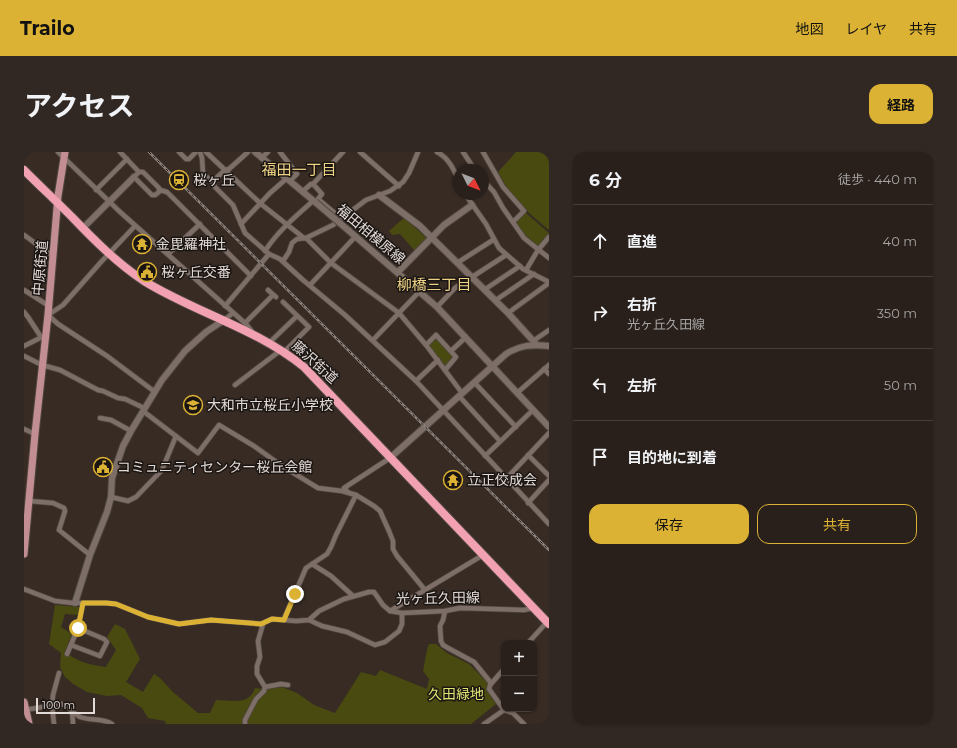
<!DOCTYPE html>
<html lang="ja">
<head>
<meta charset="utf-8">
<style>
  :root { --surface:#29201b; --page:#312824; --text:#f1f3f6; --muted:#a5a3a3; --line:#453e3a; --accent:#dbb233 }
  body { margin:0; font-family:Montserrat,"Noto Sans JP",sans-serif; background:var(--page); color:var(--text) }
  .controls { position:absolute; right:12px; bottom:12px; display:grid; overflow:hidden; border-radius:8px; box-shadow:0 1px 3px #0004 }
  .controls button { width:36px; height:36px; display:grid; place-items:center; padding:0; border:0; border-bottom:1px solid var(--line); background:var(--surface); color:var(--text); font:20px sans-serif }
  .compass { position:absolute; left:429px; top:12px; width:36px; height:36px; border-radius:50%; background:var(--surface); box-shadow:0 1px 3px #0004; rotate:132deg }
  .scale { position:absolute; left:12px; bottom:10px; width:59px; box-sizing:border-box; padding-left:4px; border:2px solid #e2dad6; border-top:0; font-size:11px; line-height:14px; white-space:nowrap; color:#e2dad6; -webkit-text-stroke:3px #1a1512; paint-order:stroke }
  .stop { position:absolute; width:12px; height:12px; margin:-9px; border:3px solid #dbb233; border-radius:50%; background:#fff }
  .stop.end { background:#dbb233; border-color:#fff; box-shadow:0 1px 4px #0008 }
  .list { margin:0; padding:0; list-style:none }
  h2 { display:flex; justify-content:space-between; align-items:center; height:52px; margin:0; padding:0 16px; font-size:17px }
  h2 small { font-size:13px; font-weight:400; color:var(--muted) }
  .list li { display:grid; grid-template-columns:26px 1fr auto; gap:12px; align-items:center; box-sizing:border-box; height:72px; padding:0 16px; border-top:1px solid var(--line) }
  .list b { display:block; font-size:15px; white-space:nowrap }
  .list p { margin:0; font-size:13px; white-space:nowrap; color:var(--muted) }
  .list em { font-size:13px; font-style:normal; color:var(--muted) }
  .actions { display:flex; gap:8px; padding:12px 16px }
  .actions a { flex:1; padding:9px 0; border:1px solid var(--accent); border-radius:12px; text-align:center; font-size:14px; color:var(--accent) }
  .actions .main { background:var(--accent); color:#111 }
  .icon { flex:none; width:22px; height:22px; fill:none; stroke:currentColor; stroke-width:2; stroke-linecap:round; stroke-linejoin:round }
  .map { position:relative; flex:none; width:525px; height:572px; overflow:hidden; border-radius:12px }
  header { display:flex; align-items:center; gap:24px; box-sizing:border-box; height:56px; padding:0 20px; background:var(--accent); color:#111 }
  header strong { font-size:19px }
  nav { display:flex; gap:22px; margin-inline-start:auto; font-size:14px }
  .intro { display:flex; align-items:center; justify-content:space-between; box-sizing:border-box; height:96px; padding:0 24px }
  h1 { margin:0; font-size:28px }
  .button { padding:10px 18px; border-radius:12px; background:var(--accent); color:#111; font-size:14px; font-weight:700 }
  main { display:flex; gap:24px; padding:0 24px }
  aside { flex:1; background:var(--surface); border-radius:12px; box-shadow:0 1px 3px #0004 }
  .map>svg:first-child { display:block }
  .green { fill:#484a10 }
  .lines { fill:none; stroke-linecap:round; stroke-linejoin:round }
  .street-casing { stroke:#514741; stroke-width:6 }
  .secondary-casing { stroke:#514741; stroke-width:8 }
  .primary-casing { stroke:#514741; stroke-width:9 }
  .highway-casing { stroke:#514741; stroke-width:10 }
  .street { stroke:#7d6e67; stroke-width:4.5 }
  .secondary { stroke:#7d6e67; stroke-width:6 }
  .primary { stroke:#c38d94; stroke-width:7 }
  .highway { stroke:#f1a1b2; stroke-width:8 }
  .rail-casing { stroke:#8b817c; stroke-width:2.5 }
  .rail { stroke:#1a1512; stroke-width:1; stroke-dasharray:3; stroke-linecap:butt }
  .secondary-bridge-casing { stroke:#514741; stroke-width:8; stroke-linecap:butt }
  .secondary-bridge { stroke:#7d6e67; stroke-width:6 }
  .route { stroke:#dbb233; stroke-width:5 }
  .labels { text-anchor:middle; stroke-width:3; stroke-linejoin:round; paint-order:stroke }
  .poi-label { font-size:14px; fill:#e2dad6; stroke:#1a1512; text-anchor:start }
  .street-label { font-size:14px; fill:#e2dad6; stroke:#1a1512 }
  .park-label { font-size:14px; fill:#dfe573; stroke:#1a1512 }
  .neighbourhood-label { font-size:15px; fill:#eed286; stroke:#1a1512 }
</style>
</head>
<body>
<header>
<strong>Trailo</strong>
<nav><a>地図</a><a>レイヤ</a><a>共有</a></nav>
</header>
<div class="intro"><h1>アクセス</h1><a class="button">経路</a></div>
<main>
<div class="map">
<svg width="525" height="572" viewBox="0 0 525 572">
  <rect width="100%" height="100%" fill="#372b24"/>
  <!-- green -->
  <g class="green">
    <path d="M492 0H525V78C503 60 487 46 474 20Z"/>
    <path d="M502 61 525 81 514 94 501 83 491 71Z"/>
    <path d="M380 66 403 86 391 99 376 82 368 83 365 79Z"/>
    <path d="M412 186 430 205 421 214 404 193Z"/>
    <path d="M31 453 56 455 54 463 41 462 37 475 48 482 41 499C51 510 68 513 82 515L92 498 83 485 91 472 101 477 116 507 102 530 119 540 130 522 136 526 149 540 174 561H186L192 548C208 548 225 554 231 536L239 537 258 535 273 541 290 553 311 561 337 520 352 524 356 518 403 537 405 527 399 519C401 511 402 498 405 492H412L423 501 445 512 464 531 463 538 472 552 447 572H142L141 569 124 566 118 556 97 543 83 544 63 540 49 532 41 525 36 515 37 501 25 492Z"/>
  </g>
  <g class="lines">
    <defs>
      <g id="street">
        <path d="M34 0 95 59 222 172 230 182"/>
        <path d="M96 0 115 20"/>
        <path d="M155 0 162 7H165L172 0"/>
        <path d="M176 0 178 6 179 21 188 30 191 35 209 53 221 81 245 102 256 107 279 128 321 163 392 229 525 372"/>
        <path d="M182 0 201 18 188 30"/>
        <path d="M256 0 273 22 266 29"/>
        <path d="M336 0 375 34"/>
        <path d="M413 0C425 6 430 18 435 29"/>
        <path d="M439 0 451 18"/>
        <path d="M459 0 479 35 500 59 489 70"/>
        <path d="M237 6 244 0"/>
        <path d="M201 18 237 52 280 86"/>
        <path d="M201 18 205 17 224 0"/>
        <path d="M115 20H119L135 36V40L131 43H128L110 25Z"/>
        <path d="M459 28 470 40 479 56 500 86 525 106"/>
        <path d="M289 32 298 42 294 47 318 67"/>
        <path d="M72 38 103 7"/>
        <path d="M136 38 143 40 227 124"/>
        <path d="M278 40 287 32H289L319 0"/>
        <path d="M441 42 462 72 475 96 499 117 525 130"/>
        <path d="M217 72 246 41 262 27"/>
        <path d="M111 74 77 110 39 153 24 163 34 172 83 204 131 240"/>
        <path d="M0 83 29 104"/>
        <path d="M282 86 307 111 375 161 402 193 438 241"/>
        <path d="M241 99C254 79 272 64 289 49"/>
        <path d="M144 102 176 72"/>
        <path d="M259 109 265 100 268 91 273 87 282 86 309 73 342 48 366 39 379 30 385 21 394 0"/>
        <path d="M433 111 469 88"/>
        <path d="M502 118 514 98 525 85"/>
        <path d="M286 133 331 85"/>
        <path d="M0 138 25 154"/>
        <path d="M244 138 252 145"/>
        <path d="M460 138 496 114"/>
        <path d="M472 148 510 122"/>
        <path d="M259 150 285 175 260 200"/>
        <path d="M201 154 245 102"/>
        <path d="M413 155 431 136 482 103"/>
        <path d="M0 160 4 165 17 185"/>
        <path d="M484 161 525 131"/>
        <path d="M200 168 209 161"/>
        <path d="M221 171 249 143"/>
        <path d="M349 188 395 140"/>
        <path d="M509 189 525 178"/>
        <path d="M246 190 273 164"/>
        <path d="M402 193 412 183 432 205 421 218"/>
        <path d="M0 194 18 185"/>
        <path d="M427 199 442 185"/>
        <path d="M0 204 18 213 36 218 74 238 79 239 94 246 101 247 120 256"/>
        <path d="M520 217 525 222"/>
        <path d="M392 229 414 208"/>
        <path d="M450 230 492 275"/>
        <path d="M211 233 257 198"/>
        <path d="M493 241 525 213"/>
        <path d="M435 244 476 289"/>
        <path d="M119 259 174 301 195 273 230 294 258 314 294 336 318 339 332 343 350 354 356 359 365 379 369 389V397L373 404 401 438"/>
        <path d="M76 266 87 268 107 279"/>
        <path d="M0 277 11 282"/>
        <path d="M504 303 525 324"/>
        <path d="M461 304 509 258"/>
        <path d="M482 327 525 281"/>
        <path d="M324 340 320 336 366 306"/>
        <path d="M87 345 104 349 112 345 138 318 152 284"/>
        <path d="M5 349 29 351 40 356 41 359 35 378 66 403"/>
        <path d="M504 351 525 328"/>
        <path d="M288 412 307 424 329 444"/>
        <path d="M0 437 31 449 49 451H83L92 452 124 465 155 472 187 468 237 472 248 467 272 469 285 468 295 459 320 447 345 440H350L359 453 366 459 378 461 421 459 436 456 500 458 509 456"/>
        <path d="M366 459 459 403"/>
        <path d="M421 459 419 468 416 474 417 489 419 493 424 496 450 510 467 531"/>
        <path d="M260 467 282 416 303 402 307 395 312 383 332 343"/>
        <path d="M285 468 298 474 323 480 351 493 361 490 375 479 378 472V461"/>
        <path d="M504 491 523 470"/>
        <path d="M47 493 76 504 83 490 80 487 54 476"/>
        <path d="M43 502 54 476 59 451"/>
        <path d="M480 517 466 533 465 537 480 558 489 561 500 572"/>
        <path d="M241 535 257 532 264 533"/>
        <path d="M0 558 38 552C45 555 49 561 56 565 67 569 79 566 88 572"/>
        <path d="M48 558 49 572"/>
        <path d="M30 572 28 553 29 543 35 521"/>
        <path d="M221 572V568L232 547 240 539 241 535 233 522V514L236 505 234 489 239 472"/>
        <path d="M460 572 480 558"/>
      </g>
      <g id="secondary">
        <path d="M231 0 291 50"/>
        <path d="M355 43 396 74 484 161 512 192"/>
        <path d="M59 76 110 25"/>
        <path d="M324 78 413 155 525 275"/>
        <path d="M374 120 420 73 448 53"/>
        <path d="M366 306 482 202C496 193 509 192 525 194"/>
        <path d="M51 451 66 403 83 360 87 345 88 326 99 294 107 279 138 228 161 199 182 180 200 168"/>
      </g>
      <g id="primary">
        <path d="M0 402 11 282 24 163 34 44 41 0"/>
        <path d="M0 550 5 572"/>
      </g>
      <path id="highway" d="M0 18C16 34 32 49 48 65 70 88 93 111 120 129 172 161 232 176 280 215L525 472"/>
    </defs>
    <!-- street casing -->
    <use href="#street" class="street-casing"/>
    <!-- secondary casing -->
    <use href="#secondary" class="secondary-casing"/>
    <!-- primary casing -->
    <use href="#primary" class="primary-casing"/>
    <!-- highway casing -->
    <use href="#highway" class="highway-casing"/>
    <!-- street -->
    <use href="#street" class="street"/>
    <!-- secondary -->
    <use href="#secondary" class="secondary"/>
    <!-- primary -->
    <use href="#primary" class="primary"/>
    <!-- highway -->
    <use href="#highway" class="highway"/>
    <defs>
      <path id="rail" d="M125 0 525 398"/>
    </defs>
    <!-- rail casing -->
    <use href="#rail" class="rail-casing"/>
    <!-- rail -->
    <use href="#rail" class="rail"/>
    <defs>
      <path id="secondary-bridge" d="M291 50 324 78"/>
    </defs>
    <!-- secondary-bridge casing -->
    <use href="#secondary-bridge" class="secondary-bridge-casing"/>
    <!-- secondary-bridge -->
    <use href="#secondary-bridge" class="secondary-bridge"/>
  </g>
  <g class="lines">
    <!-- route -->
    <path class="route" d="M54 476 59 451H82L92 452 124 465 155 472 187 468 237 472 248 467 260 468 271 442"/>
  </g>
  <!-- icons -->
  <defs>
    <symbol id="station-ring" viewBox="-11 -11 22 22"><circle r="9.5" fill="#1a1512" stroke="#dbb233" stroke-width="1.5"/><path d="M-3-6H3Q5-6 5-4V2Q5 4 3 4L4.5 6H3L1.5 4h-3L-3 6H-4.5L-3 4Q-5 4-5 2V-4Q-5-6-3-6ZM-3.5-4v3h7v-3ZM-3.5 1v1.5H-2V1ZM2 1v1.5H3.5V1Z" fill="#dbb233"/></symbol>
    <symbol id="temple-ring" viewBox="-11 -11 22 22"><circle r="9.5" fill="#1a1512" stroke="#dbb233" stroke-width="1.5"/><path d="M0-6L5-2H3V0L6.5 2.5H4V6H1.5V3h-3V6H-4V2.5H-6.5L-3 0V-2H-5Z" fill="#dbb233"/></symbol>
    <symbol id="civic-ring" viewBox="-11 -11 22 22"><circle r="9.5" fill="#1a1512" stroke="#dbb233" stroke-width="1.5"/><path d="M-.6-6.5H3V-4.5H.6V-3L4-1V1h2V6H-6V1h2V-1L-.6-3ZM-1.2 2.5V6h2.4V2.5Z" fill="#dbb233"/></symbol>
    <symbol id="school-ring" viewBox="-11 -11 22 22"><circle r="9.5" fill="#1a1512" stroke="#dbb233" stroke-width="1.5"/><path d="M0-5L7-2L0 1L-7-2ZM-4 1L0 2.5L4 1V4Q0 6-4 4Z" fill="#dbb233"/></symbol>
  </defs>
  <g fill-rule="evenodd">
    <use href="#station-ring" x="144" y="17" width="22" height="22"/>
    <use href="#temple-ring" x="107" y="81" width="22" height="22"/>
    <use href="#civic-ring" x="112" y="109" width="22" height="22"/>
    <use href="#school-ring" x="158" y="242" width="22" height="22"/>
    <use href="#civic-ring" x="68" y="304" width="22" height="22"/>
    <use href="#temple-ring" x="418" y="317" width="22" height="22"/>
  </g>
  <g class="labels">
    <!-- poi labels -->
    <g class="poi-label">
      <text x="169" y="33">桜ヶ丘</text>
      <text x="132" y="97">金毘羅神社</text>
      <text x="137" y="125">桜ヶ丘交番</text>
      <text x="183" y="258">大和市立桜丘小学校</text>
      <text x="93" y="320">コミュニティセンター桜丘会館</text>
      <text x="443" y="333">立正佼成会</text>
    </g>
    <!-- street labels -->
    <g class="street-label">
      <text transform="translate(347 82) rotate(40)" y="5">福田相模原線</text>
      <text transform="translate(16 116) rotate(-85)" y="5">中原街道</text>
      <text transform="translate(291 210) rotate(42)" y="5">藤沢街道</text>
      <text transform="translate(414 446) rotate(-1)" y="5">光ヶ丘久田線</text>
    </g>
    <!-- park labels -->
    <g class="park-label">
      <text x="432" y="547">久田緑地</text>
    </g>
    <!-- neighbourhood labels -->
    <g class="neighbourhood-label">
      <text x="275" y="23">福田一丁目</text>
      <text x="410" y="138">柳橋三丁目</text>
    </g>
  </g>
</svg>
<div class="controls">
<button>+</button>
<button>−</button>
</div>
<svg class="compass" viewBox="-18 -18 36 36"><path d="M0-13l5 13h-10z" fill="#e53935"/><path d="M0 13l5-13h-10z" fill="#a5a3a3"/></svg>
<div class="scale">100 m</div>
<div class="stop" style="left:54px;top:476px"></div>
<div class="stop end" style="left:271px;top:442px"></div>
</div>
<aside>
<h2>6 分<small>徒歩 · 440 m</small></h2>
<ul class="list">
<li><svg class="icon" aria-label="ahead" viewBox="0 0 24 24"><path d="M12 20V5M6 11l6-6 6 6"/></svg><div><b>直進</b></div><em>40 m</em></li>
<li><svg class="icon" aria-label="right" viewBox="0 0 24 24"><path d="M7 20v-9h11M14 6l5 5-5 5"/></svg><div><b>右折</b><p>光ヶ丘久田線</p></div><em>350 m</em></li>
<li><svg class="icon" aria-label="left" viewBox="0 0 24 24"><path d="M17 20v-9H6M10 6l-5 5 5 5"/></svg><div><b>左折</b></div><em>50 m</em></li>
<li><svg class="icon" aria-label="arrive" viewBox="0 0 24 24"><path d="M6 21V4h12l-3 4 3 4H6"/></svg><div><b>目的地に到着</b></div></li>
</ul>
<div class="actions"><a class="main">保存</a><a>共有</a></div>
</aside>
</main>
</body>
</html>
